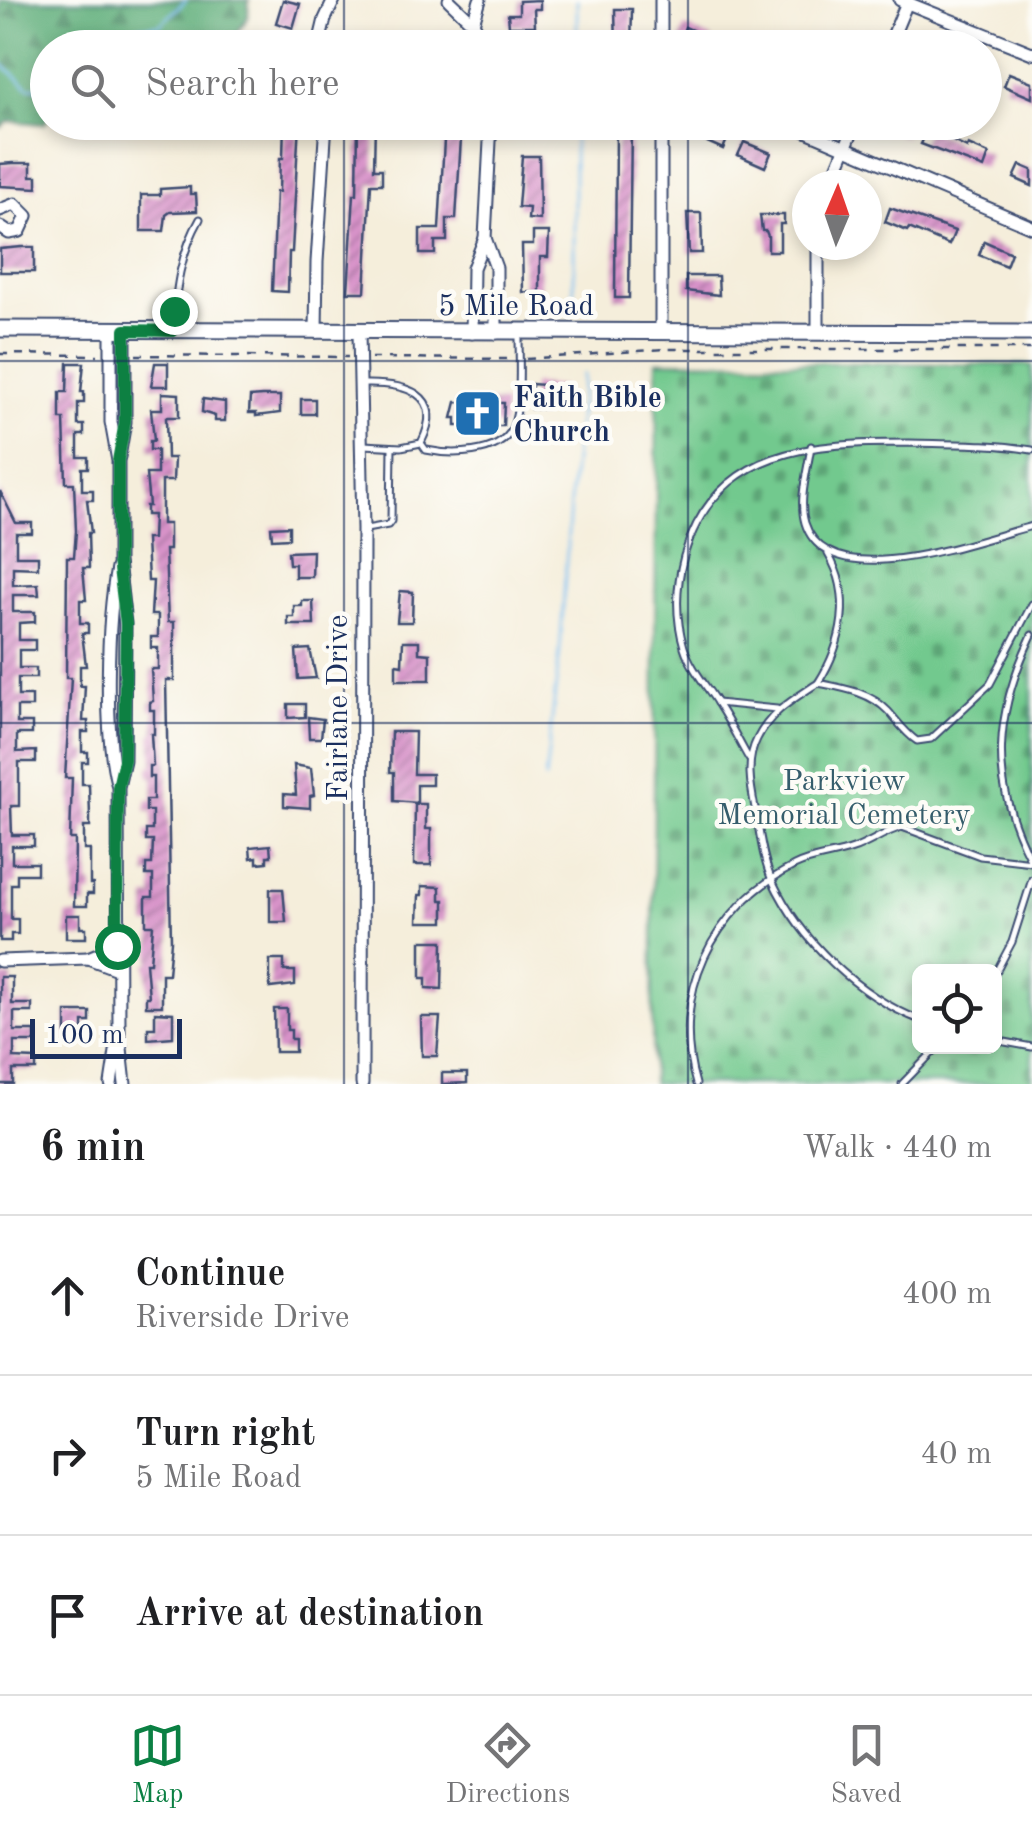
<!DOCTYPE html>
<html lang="en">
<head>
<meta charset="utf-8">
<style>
  :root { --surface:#fff; --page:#f6f6f6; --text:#202124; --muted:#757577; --line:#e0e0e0; --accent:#0b8043 }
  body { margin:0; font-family:"Old Standard TT",serif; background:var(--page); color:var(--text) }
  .controls { position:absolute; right:30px; bottom:30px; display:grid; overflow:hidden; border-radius:15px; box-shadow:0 5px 15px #0003 }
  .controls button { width:90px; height:90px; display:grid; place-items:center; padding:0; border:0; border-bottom:2px solid var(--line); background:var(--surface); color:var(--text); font:50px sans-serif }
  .compass { position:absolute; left:792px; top:170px; width:90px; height:90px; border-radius:50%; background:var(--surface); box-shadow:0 5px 15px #0003; rotate:2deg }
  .scale { position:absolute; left:30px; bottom:25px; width:152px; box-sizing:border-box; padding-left:10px; border:5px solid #1b2f5e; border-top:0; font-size:28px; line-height:35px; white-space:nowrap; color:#1b2f5e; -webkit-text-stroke:8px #fdfcf7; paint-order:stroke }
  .stop { position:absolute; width:30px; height:30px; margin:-22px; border:8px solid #0b8043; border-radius:50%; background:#fff }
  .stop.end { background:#0b8043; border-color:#fff; box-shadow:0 2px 10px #0008 }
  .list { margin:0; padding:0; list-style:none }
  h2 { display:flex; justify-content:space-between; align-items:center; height:130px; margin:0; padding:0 40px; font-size:42px }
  h2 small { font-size:32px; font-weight:400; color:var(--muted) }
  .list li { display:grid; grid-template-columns:65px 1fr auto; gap:30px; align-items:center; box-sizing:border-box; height:160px; padding:0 40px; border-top:2px solid var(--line) }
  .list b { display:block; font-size:38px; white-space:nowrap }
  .list p { margin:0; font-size:32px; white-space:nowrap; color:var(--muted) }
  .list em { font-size:32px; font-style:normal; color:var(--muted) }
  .icon { flex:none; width:55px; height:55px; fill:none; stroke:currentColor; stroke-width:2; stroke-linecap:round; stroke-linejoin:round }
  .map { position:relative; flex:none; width:1032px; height:1084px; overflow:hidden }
  .search { position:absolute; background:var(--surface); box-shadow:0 5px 15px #0003; left:30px; right:30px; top:30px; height:110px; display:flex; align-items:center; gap:25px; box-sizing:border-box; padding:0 35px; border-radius:55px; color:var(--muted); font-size:38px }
  .sheet { height:610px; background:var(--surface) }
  nav { display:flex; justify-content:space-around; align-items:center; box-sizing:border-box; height:140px; border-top:2px solid var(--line); background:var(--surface); font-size:28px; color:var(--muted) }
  nav a { display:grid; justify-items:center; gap:5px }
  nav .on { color:var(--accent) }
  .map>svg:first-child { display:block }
  .forest { fill:url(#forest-firs); stroke:#3c6e6c; stroke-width:2.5 }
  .cemetery { fill:url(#cemetery-stones); stroke:#467c76; stroke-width:2.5; fill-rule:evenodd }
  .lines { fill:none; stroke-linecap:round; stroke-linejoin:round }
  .stream { stroke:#7bbff2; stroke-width:2.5 }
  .building { fill:url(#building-hatch) }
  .service-casing { stroke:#3c4c71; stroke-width:9 }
  .minor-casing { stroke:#3c4c71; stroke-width:15 }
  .secondary-casing { stroke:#3c4c71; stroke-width:19 }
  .path { stroke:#3c4c71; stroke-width:2.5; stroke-dasharray:8 8; stroke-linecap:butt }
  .service { stroke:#fff; stroke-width:5 }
  .minor { stroke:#fff; stroke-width:11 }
  .secondary { stroke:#fff; stroke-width:15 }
  .route { stroke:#0b8043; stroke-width:12 }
  .grid { fill:none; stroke:#1b2f5e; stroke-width:2.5; stroke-opacity:0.55 }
  .labels { text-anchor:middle; stroke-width:9; stroke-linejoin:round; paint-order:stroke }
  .street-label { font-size:30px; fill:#1b2f5e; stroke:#fdfcf7 }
  .poi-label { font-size:30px; font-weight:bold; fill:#1b2f5e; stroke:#fdfcf7; text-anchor:start }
  .park-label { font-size:30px; fill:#355d6c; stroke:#fdfcf7 }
</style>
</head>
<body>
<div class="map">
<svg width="1032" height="1084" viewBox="0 0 1032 1084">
  <defs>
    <pattern id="forest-firs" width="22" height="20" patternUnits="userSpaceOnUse" patternTransform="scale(2.5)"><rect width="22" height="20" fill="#5dad79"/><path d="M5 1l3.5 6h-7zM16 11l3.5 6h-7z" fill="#4c8d66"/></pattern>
    <pattern id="cemetery-stones" width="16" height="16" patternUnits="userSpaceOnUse" patternTransform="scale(2.5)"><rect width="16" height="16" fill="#72c98e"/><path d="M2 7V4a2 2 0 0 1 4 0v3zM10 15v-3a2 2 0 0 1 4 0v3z" fill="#5da477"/></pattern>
    <pattern id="building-hatch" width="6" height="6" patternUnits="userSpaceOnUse" patternTransform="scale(2.5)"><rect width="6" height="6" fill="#d893c9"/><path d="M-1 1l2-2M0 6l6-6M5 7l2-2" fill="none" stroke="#ae78a6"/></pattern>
  </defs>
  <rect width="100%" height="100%" fill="#fdfcf7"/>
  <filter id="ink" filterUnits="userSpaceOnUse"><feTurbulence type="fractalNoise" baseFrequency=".01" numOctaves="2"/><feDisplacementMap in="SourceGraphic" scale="20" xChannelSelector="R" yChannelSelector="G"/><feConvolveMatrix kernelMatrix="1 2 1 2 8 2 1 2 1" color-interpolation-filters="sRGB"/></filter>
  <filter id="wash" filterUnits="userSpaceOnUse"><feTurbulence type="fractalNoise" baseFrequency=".0048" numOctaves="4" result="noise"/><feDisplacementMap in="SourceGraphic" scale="40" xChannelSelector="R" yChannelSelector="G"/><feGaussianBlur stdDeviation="2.25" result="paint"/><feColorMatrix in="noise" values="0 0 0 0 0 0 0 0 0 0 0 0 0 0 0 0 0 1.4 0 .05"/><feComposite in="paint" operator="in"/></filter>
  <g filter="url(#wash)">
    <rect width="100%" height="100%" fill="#f5eedb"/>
    <!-- forest -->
    <path class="forest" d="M0 0H249L248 17 228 46 48 48 47 120 44 124 9 121 0 128Z"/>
    <!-- cemetery -->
    <path class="cemetery" d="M657 361 1032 365V1084H652ZM920 972H994V1046H920Z"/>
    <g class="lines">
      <!-- stream -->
      <g class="stream">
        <path d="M132 48 136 27 160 25 186 0"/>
        <path d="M577 48V0"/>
        <path d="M0 62 28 87 48 88"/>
        <path d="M574 122V300"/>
        <path d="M545 779 560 650 571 489 583 374"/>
      </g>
    </g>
    <g id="blocks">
      <!-- building -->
      <g class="building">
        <path d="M283 0 300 4 293 28 276 23Z"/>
        <path d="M540 0V9H534L535 26H509L508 14H519V1Z"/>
        <path d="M615 9H632L631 48H616Z"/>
        <path d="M685 27 712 39 708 48H695L679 41Z"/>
        <path d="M1009 73 1032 82V98L1004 86Z"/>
        <path d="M284 122H299L292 252H289L288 292 272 291 276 192H279L280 158H283Z"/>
        <path d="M358 122H375L374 169H382V184H371L365 292H348L354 194H357Z"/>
        <path d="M445 122H462L456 219H447V241H435V254H420V229H439Z"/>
        <path d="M616 122H631L629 298H615Z"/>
        <path d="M691 122H700L729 135 723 149 687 133Z"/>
        <path d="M870 122H911L904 137Z"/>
        <path d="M928 129 967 148 968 145 989 154 984 168 921 144Z"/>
        <path d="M744 142 771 153 765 167 738 155Z"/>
        <path d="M522 156H539L540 220 528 219 529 208 518 207Z"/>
        <path d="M13 163H31V176H37V188L0 186V164Z"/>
        <path d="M1020 165 1032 170V186L1014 178Z"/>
        <path d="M190 187V194H196L197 211 170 212 166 215 164 231H141V195H160V189Z"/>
        <path d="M890 208 955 231 949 245 909 228 907 231 885 222Z"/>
        <path d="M687 213H701L702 253H689Z"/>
        <path d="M760 215H784V224H780V251H768V236L766 231H762Z"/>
        <path d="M533 232H549L548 257H540V293L523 292 522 245H533Z"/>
        <path d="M984 241 1011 253 1006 266 979 255Z"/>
        <path d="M22 247H34V272H0V249Z"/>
        <path d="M686 276H718L719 295 686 291Z"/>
        <path d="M68 363H84L81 392H84V403H78V425H84V435H78V457H88V468H82V490H93V500H87L91 533H88L89 568H83L86 600H80V623H88V633H82L86 666H80V686H85L83 721H88V732H82V752H88V762H82V784H89L90 817V827H84V850H90V884H93V894H87V906H74L75 839H70L72 778H65L71 678H66L67 557H74L76 531 74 483H66L64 419H60V392H67Z"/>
        <path d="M155 363H168V386H151Z"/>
        <path d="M532 384 566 387V401H552V406H546V409H531Z"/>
        <path d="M162 393 179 394V417H166L167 458H174L173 481H162V524H169V550H165L168 622H174V680H166L171 941 168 974H162V1006H146V997H149L146 963H150L153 925H146V897H153V875H146V864H152L153 841H146V830H152V811H146V800H153V777H149V766H153L151 734H154V710H150V702L153 701 151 669H158V648H151V637H158V615H151L153 581H148L146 539H152L153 515H146V506H149L146 474H157V450H150V441H154L151 409H162Z"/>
        <path d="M262 396H280V413L256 416V413H249L250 397Z"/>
        <path d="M203 399 225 402V421H215V416L202 412Z"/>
        <rect x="301" y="399" width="14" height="15"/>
        <path d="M456 402 504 403 503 426H456V418H452Z"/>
        <path d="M0 491 16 523H32V533H16V556H38V568L13 567V585L38 584 39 595H13V612H35V622L19 623V640H35V650H19V668H36V678H18V696H32V707H17V723H32V734H17V752L36 751V762H19V806H11L12 835H34V846H12V863H37V874H17V884H11V919H18V934H11V941H0Z"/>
        <path d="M289 526V538L272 539 271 527Z"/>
        <path d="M313 551 312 577H295V564H289L288 552Z"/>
        <path d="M400 591 413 592 412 622H397Z"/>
        <path d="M302 601H313L314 625H288V617H294V606H302Z"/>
        <path d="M403 641H419V653L430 654V680H396V664L402 665Z"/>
        <path d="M310 649 316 678 298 679 296 650Z"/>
        <path d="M288 704H305V717L288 718Z"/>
        <path d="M308 717 323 719 321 738H309Z"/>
        <path d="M391 732H415L414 774H432V785H417V803L394 801V772H390Z"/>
        <path d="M294 765 311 768 314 795 310 796V808L284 806V794L296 795Z"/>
        <path d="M415 804H426V829H431V865H414Z"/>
        <path d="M270 845 271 856H267V862L257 863V857L251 858 250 847Z"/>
        <path d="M422 886 440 887V900H444V922H418L419 895H422Z"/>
        <path d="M270 889H283L286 922H270Z"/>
        <path d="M66 915H80V928H86V938H66Z"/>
        <path d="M421 941H443L442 989 426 988V978H421Z"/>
        <path d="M270 960H284V971H295V985L270 988Z"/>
        <path d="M0 977H12V1004H32V1012H14V1031H35V1042H14V1058L36 1059V1070H13V1084H0Z"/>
        <path d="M274 1009H287V1030H291V1039H295V1052H275Z"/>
        <path d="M66 1012H90V1022H83V1038L66 1039Z"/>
        <path d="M155 1012 173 1013V1037L148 1039V1028H155Z"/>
        <path d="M421 1017H440L437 1056H422Z"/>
        <path d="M442 1073H467V1083L442 1084Z"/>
      </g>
    </g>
  </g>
  <g filter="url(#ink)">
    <use href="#blocks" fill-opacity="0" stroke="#3c4c71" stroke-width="2.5"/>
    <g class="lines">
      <defs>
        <g id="service">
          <path d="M173 328C176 288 180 254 200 219"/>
          <path d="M363 384C403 383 447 392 421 443L401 447 364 445"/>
          <path d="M421 443 426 450C450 455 499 456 512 429 522 407 519 359 519 335"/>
          <path d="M811 446C808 469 798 500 805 523 828 598 980 539 1032 526"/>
          <path d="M366 529 388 525 391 521 392 447"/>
          <path d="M818 683C843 644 853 595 828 554"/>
          <path d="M717 703 777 709"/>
          <path d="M749 759C739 742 730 723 719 706 707 686 691 669 684 647 675 617 676 586 684 556 716 446 814 443 909 443 950 444 992 443 1032 450"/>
          <path d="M1031 861C989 781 994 715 1032 635"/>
          <path d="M994 976 1012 942 1032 879"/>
          <path d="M920 1020C858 996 800 940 772 880 763 861 760 834 756 813 751 788 745 762 757 739 771 711 794 699 818 683 843 688 870 692 888 711 898 722 905 733 917 741L931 739 990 684 1032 604"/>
          <path d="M994 1040 1032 1047"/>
          <path d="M696 1084C670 995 712 907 794 866 814 856 833 856 853 849 870 843 884 832 902 827L980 856 1032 862"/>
          <path d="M902 1084 939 1046"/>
        </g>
        <g id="minor">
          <path d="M449 0 473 23 488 48"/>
          <path d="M900 0 1032 53"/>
          <path d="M473 23 480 0"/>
          <path d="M318 48 325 19 334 0"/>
          <path d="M661 48V0"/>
          <path d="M888 48 908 0"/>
          <path d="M785 122 1032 227"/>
          <path d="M830 185 856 122"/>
          <path d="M0 210 15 204 27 216 20 231 9 233 0 227"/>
          <path d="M485 238 491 122"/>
          <path d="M661 331V122"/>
          <path d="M818 331V245"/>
          <path d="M316 332 317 262 326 122"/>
          <path d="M359 332 363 529 362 1084"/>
          <path d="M472 333 473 268 485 238 496 268V333"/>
          <path d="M119 457 125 422V330"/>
          <path d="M117 568C107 619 104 733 117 783"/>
          <path d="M0 961 88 958"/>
          <path d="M117 969 88 958 117 946"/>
          <path d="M120 1039 125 1084"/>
          <path d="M111 1084 119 1032 118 787 124 760 125 624 118 561V461L111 422V330"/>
        </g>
        <path id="secondary" d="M0 329C344 333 688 329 1032 333"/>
      </defs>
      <!-- service casing -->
      <use href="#service" class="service-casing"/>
      <!-- minor casing -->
      <use href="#minor" class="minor-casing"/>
      <!-- secondary casing -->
      <use href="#secondary" class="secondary-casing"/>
      <!-- path -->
      <g class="path">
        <path d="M0 354 98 355"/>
        <path d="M136 355 348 357"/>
        <path d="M371 358 513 359"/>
        <path d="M526 359 665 349H1032"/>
      </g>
      <!-- service -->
      <use href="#service" class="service"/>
      <!-- minor -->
      <use href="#minor" class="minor"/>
      <!-- secondary -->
      <use href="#secondary" class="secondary"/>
    </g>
  </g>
  <g class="lines" filter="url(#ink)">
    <!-- route -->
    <path class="route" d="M117 946 118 787 124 760 126 624 118 561V461L125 422V330L173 331 174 311"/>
  </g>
  <!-- grid -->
  <path class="grid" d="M344 0V48M688 0V48M344 122V1084M688 122V1084M0 361H1032M0 723H1032"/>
  <!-- icons -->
  <defs>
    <symbol id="church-square" viewBox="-11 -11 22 22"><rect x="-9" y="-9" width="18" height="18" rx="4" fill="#1f6fb2" stroke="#fdfcf7"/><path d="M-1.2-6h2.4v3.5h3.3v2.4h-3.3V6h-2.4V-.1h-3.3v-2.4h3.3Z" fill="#fff"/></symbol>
  </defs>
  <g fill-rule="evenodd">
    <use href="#church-square" x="450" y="386" width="55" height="55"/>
  </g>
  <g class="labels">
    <!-- street labels -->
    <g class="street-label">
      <text x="516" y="315">5 Mile Road</text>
      <text transform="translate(337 708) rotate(-90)" y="10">Fairlane Drive</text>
    </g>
    <!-- poi labels -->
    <g class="poi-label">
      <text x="513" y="407">Faith Bible<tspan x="513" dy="34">Church</tspan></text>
    </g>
    <!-- park labels -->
    <g class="park-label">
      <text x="844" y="790">Parkview<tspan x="844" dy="34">Memorial Cemetery</tspan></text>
    </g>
  </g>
</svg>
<div class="controls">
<button><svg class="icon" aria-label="locate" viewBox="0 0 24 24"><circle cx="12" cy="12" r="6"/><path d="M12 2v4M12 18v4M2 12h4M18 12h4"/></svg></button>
</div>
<svg class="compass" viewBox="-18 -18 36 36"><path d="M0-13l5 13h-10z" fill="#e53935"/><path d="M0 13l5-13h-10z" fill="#757577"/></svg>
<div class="scale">100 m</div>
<div class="stop" style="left:117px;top:946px"></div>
<div class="stop end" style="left:174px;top:311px"></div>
<div class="search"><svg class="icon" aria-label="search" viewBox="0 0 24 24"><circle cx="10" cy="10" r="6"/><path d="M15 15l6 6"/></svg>Search here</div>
</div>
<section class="sheet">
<h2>6 min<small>Walk · 440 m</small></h2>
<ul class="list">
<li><svg class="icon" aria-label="ahead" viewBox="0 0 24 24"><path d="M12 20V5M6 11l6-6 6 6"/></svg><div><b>Continue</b><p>Riverside Drive</p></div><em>400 m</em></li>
<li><svg class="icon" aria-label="right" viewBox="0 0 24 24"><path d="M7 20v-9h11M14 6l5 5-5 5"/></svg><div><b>Turn right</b><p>5 Mile Road</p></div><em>40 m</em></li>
<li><svg class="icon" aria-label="arrive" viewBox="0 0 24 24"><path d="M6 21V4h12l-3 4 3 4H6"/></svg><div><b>Arrive at destination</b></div></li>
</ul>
</section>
<nav>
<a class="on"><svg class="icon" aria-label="map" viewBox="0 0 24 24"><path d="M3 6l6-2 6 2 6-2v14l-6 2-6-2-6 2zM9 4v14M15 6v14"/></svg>Map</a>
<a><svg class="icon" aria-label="directions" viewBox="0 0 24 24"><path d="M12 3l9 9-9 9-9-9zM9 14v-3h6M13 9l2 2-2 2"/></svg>Directions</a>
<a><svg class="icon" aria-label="saved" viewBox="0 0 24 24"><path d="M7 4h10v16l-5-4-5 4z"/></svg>Saved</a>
</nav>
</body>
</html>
